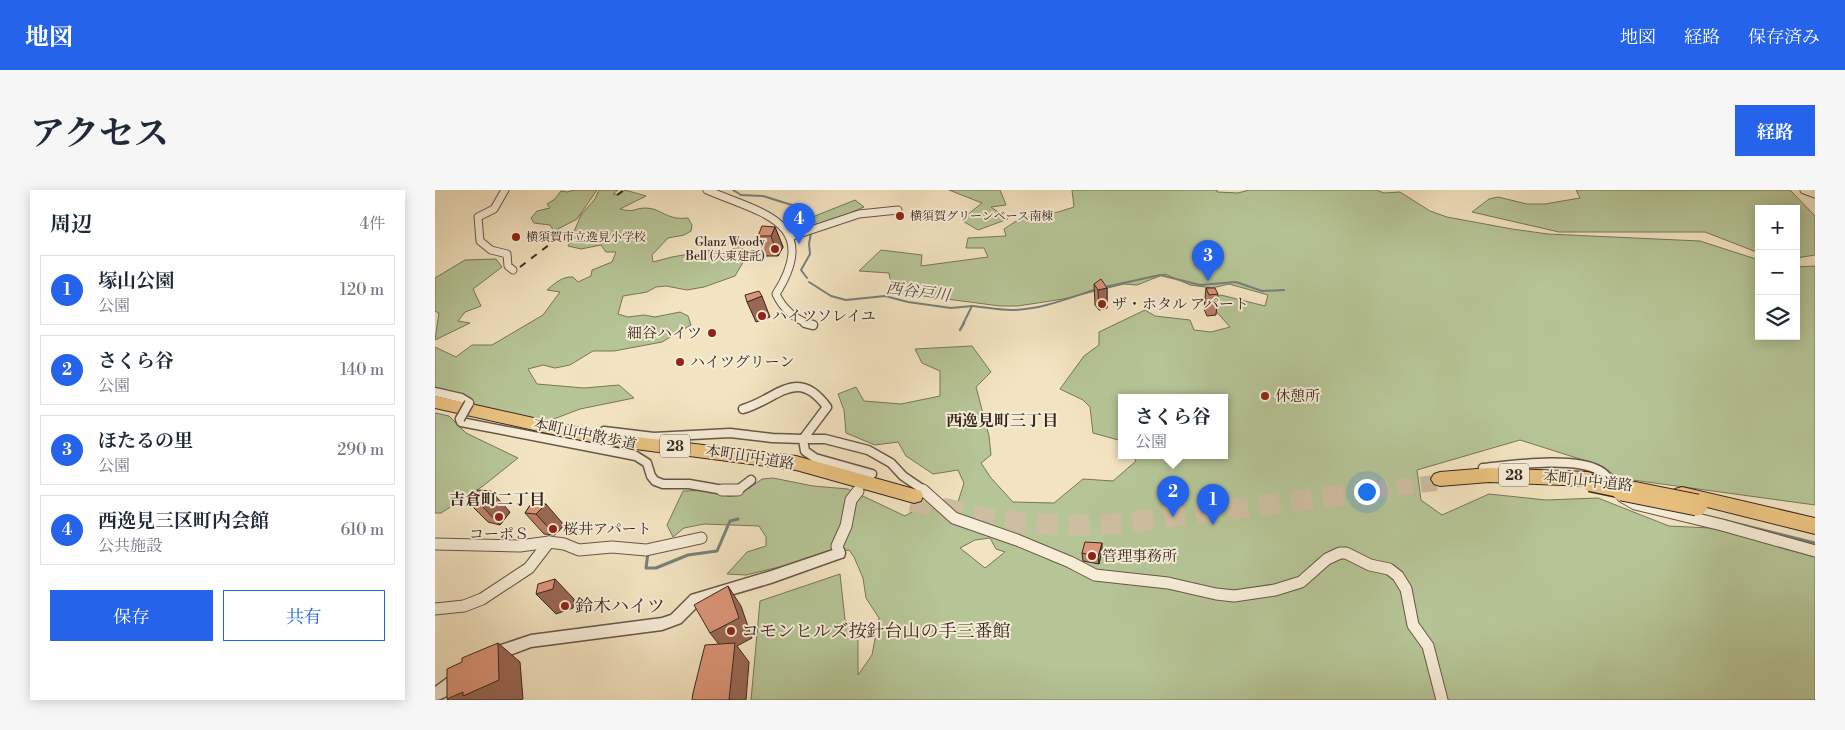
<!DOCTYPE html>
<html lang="ja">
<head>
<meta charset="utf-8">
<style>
  :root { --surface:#fff; --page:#f6f6f7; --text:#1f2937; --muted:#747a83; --line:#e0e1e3; --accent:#2563eb }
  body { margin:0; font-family:"Libre Bodoni","Noto Serif JP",serif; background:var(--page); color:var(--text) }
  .controls { position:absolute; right:15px; top:15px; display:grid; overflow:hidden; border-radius:0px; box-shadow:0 2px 12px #0003 }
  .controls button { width:45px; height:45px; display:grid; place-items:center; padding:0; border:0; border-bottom:1px solid var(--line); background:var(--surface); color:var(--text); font:25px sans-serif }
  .you { position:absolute; left:931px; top:301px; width:18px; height:18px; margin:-12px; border:4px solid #fff; border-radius:50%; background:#1a73e8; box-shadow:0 0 0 8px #1a73e833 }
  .badge { display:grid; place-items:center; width:32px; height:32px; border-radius:50%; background:var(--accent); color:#fff; font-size:16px; font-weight:700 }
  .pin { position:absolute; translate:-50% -41px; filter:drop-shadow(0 1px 2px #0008) }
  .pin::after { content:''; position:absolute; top:26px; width:18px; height:15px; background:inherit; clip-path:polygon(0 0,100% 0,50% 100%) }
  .popup { position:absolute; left:683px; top:204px; width:110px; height:65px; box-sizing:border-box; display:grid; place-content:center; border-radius:0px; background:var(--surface); filter:drop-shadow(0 1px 4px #0005); font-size:16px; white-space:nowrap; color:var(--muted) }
  .popup b { font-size:19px; color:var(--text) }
  .popup::after { content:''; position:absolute; left:50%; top:100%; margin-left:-10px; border:10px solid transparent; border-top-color:var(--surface) }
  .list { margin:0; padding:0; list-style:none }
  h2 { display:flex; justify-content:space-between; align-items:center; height:65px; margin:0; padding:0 20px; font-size:21px }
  h2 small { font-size:16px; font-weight:400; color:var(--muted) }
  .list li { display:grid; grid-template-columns:32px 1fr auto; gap:15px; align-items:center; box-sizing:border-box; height:70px; margin:0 10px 10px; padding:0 10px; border:1px solid var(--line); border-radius:0px }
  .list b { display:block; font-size:19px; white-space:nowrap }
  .list p { margin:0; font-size:16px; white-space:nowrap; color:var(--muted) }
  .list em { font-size:16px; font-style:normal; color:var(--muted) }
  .actions { display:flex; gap:10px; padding:15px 20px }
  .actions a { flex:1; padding:11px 0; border:1px solid var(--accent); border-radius:0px; text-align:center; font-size:18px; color:var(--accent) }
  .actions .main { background:var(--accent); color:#fff }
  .icon { flex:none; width:28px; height:28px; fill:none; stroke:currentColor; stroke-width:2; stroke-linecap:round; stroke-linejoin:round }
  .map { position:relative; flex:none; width:1380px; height:510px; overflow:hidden; border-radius:0px }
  header { display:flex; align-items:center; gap:30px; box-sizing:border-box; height:70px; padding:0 25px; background:var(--accent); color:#fff }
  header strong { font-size:24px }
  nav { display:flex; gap:28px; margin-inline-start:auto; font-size:18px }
  .intro { display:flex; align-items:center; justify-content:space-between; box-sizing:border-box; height:120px; padding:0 30px }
  h1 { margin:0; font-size:35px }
  .button { padding:12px 22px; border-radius:0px; background:var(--accent); color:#fff; font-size:18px; font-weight:700 }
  main { display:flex; gap:30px; padding:0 30px }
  aside { flex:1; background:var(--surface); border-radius:0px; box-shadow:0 2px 12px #0003 }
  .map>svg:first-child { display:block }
  .green { fill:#b6c596; stroke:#77765c; fill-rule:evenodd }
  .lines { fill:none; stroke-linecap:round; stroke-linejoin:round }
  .stream-far2 { stroke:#75817c; stroke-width:2 }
  .stream-far1 { stroke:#75817c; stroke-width:2.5 }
  .stream { stroke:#75817c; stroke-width:3 }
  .motorway-tunnel-far1 { stroke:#cebea1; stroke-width:16; stroke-dasharray:16 8; stroke-linecap:butt }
  .motorway-tunnel { stroke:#cebea1; stroke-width:21; stroke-dasharray:21 11; stroke-linecap:butt }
  .minor-far2-casing { stroke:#675749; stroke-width:9 }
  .minor-far1-casing { stroke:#675749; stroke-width:11 }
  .minor-casing { stroke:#675749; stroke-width:13 }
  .tertiary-casing { stroke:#675749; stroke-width:3 }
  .motorway-casing { stroke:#382821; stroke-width:2 }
  .minor-far2 { stroke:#f7edd7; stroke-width:7 }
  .minor-far1 { stroke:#f7edd7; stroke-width:8 }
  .minor { stroke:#f7edd7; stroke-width:11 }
  .tertiary { fill:#f7edd7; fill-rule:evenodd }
  .motorway { fill:#eac280; fill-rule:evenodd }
  .rail { stroke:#382821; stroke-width:2; stroke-dasharray:7 7; stroke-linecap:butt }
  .minor-bridge-casing { stroke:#675749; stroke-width:11; stroke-linecap:butt }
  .motorway-bridge-far1-casing { stroke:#382821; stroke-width:19; stroke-linecap:butt }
  .motorway-bridge-casing { stroke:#382821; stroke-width:23; stroke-linecap:butt }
  .minor-bridge { stroke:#f7edd7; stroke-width:8 }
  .motorway-bridge-far1 { stroke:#eac280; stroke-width:16 }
  .motorway-bridge { stroke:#eac280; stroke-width:21 }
  .wall { fill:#bd8067; stroke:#382821 }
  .shaded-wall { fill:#9a6854; stroke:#382821 }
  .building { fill:#dc9578; stroke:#382821 }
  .poi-dot { fill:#8f2418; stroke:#f7edd7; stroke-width:2 }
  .labels { text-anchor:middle; stroke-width:4; stroke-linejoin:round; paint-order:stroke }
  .far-poi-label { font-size:12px; fill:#382821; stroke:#f7edd7; text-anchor:start }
  .shield { fill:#f7edd7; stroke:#716358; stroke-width:1 }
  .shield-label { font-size:14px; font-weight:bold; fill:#382821 }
  .poi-label { font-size:15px; fill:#382821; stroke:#f7edd7; text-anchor:start }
  .street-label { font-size:15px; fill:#382821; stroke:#f7edd7 }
  .water-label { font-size:16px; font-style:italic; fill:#514d47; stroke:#f7edd7 }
  .neighbourhood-label { font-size:16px; font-weight:bold; fill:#382821; stroke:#f7edd7 }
  .near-poi-label { font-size:18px; fill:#382821; stroke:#f7edd7; text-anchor:start }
</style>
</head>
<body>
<header>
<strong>地図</strong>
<nav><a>地図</a><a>経路</a><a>保存済み</a></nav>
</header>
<div class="intro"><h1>アクセス</h1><a class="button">経路</a></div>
<main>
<aside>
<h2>周辺<small>4件</small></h2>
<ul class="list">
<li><span class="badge">1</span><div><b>塚山公園</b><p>公園</p></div><em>120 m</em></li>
<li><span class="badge">2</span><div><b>さくら谷</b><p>公園</p></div><em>140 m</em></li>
<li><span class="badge">3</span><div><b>ほたるの里</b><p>公園</p></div><em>290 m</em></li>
<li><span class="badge">4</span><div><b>西逸見三区町内会館</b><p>公共施設</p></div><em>610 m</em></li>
</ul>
<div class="actions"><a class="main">保存</a><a>共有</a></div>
</aside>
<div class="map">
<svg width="1380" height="510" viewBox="0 0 1380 510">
  <rect width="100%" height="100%" fill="#f3e4c1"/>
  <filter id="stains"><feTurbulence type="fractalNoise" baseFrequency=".004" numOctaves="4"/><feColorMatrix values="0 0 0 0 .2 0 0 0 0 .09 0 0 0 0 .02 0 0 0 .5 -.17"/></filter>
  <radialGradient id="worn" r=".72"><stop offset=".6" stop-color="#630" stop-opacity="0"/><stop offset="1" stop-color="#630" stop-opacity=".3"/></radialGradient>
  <!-- green -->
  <g class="green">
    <path d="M140 0H162L142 29 119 41 115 35 99 33 96 28 102 21 115 18 112 14 120 9 126 1 132 2Z"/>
    <path d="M164 0H183L178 4 184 5 190 0 211 6 185 19C200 23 199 18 211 18 226 18 232 31 253 28L257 35 256 41 249 45 233 48 217 65 218 72 237 67 277 60 286 63 305 56 313 64 300 86 269 97 252 100 231 96 221 97 212 102 188 106 183 124 193 127 209 125 220 127 245 122 253 126 256 135 227 152 179 161H158L135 175 120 178 108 175 93 179 102 194 149 198 184 195 199 208 145 219 111 232 41 218 31 206 0 198V157L21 167 37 155H57L108 125 125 102 112 100C120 93 128 86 138 87L143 92 156 86 157 80 177 72 181 62H171L166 55 146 59 133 56 146 25 160 9Z"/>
    <path d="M514 0H565L571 15 556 17 573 29 543 40 526 30 547 13Z"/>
    <path d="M637 0H782V2L803 3 814 0H941L949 3 965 2 995 21 1012 27 1077 39 1113 44 1265 51 1324 70V146H1361V77L1380 76V315L1183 288 1167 276 1085 250 982 280 986 310 1007 325 1054 304 1111 310 1163 308 1234 336 1275 338 1380 363V510H316L325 411 405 384 410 430 423 441V485L437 465 444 428 431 408 428 388 419 367 414 360 311 385 292 384 312 362 331 356V347L324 336 269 334 249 338 238 347 232 335 248 301 313 299 327 289 338 288 378 296 413 299 470 326 485 317 491 304 522 315 529 293 523 280 498 284 471 266 463 252 440 255 411 243 409 220 403 204 421 197 429 211 466 214 505 206V181L487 173 480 159 537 156 556 182 541 197 554 246 556 265 546 273 556 288 578 312 619 313 648 289 678 291 701 271 698 266H789V208H687V251L658 243 655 217 648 210 625 199 649 166 664 155V142L710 120 720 126 755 130 759 140 776 142 795 137 772 111 786 105 830 116 833 105 794 94 777 98 755 95 730 84 702 95 689 94 628 109 583 116H565L458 102 454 83 424 81 446 60 487 65 486 76 553 67 549 58H531L533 48 571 46 569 39 586 28 623 22 639 17ZM555 348 561 359 570 362 550 378 525 358 540 350Z"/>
    <path d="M1141 0H1355L1380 26V65L1361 68V19H1324V63L1270 42H1124L1037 22 1054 9 1063 7 1092 14H1110L1145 8Z"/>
    <path d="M420 10 429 17 384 36 375 28Z"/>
    <path d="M61 69 67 77 38 99 46 116 30 122 23 131 35 133 0 150 4 123 0 121V88L30 70Z"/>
    <path d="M0 223 14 226 31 243 83 268 48 296 6 323H0Z"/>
  </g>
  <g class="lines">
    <!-- stream-far2 -->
    <g class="stream-far2">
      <path d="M298 0 306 5 328 6 360 16 377 37 374 54 375 64 366 80 372 88"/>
      <path d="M374 92 396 106 411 110 450 106 473 112 516 118 537 116 528 134"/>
      <path d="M670 97 725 85 765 95 801 92 827 101 849 100"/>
      <path d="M537 116C550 117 563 120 576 120 605 120 634 108 662 99"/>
    </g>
    <!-- stream-far1 -->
    <path class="stream-far1" d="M525 140 529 133"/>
    <!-- stream -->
    <g class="stream">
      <path d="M1263 324 1380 353"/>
      <path d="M213 363 211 378H221L253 365 282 361 295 331 303 329"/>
    </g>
    <!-- motorway-tunnel-far1 -->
    <path class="motorway-tunnel-far1" d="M938 301 1007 292"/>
    <!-- motorway-tunnel -->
    <path class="motorway-tunnel" d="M476 311 565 331 634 336 689 333 948 300"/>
    <defs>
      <g id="minor-far2">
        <path d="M70 0 59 19 43 27 45 51 56 60 72 64 73 76 78 80"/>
        <path d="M272 0C326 23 387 32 341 104 348 119 358 128 374 134"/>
        <path d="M1369 0 1380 4"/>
        <path d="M355 47 424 24 463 20"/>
      </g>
      <g id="minor-far1">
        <path d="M370 133 378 135"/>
        <path d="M0 202 26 208 34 213"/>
        <path d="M308 219C343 209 362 176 392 217L368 249"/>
        <path d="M25 229 26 232 201 266 212 273 216 286 220 291 228 294H254L294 301"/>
        <path d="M169 241 219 247 295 243 337 248 368 249 370 261 380 268 437 284"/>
        <path d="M368 249H390L433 260 456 273 468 286 490 301"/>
        <path d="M1048 278C1077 275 1140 266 1165 281 1173 285 1177 294 1183 301"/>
        <path d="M296 301 303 300 316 290"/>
      </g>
      <g id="minor">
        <path d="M287 300H303"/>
        <path d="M488 300 519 328 582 350 635 372 660 385 733 393 781 404 799 406 840 400 866 392 892 369 905 363H911L935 375 954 379 963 386 971 399 978 435 993 456 1007 510"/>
        <path d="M1182 300 1188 307 1200 314 1287 335 1380 361"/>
        <path d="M0 354 85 356 114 352 129 354 144 360 177 357 211 360 266 348"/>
        <path d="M404 363 402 356 411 336 416 310 423 301"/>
        <path d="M0 419 29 416 47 409 94 378 114 352"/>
      </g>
      <g id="tertiary">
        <path d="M404 358 409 359 410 363 409 367 336 393 265 414 246 433 227 440 96 457 56 472 51 470 49 465 51 460 96 445 227 428 236 425 256 405 336 381Z"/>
        <path d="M22 481 27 483 29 488C25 497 10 510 0 510V497Z"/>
      </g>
      <g id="motorway">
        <path d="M0 206 130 235 185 245 361 266 479 299 486 301 488 306 486 311 479 313 361 280 185 257 130 247 0 218Z"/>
        <path d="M1054 278 1153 282 1159 284 1162 289 1159 294 1153 296 1054 292 1005 296 999 294 996 289 999 284 1005 282Z"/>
        <path d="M1247 297 1380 328V344L1240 309 1238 304 1240 299Z"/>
      </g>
    </defs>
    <!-- minor-far2 casing -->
    <use href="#minor-far2" class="minor-far2-casing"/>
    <!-- minor-far1 casing -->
    <use href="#minor-far1" class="minor-far1-casing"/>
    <!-- minor casing -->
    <use href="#minor" class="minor-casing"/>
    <!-- tertiary casing -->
    <use href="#tertiary" class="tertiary-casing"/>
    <!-- motorway casing -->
    <use href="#motorway" class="motorway-casing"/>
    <!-- minor-far2 -->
    <use href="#minor-far2" class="minor-far2"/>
    <!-- minor-far1 -->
    <use href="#minor-far1" class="minor-far1"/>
    <!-- minor -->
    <use href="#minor" class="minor"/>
    <!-- tertiary -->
    <use href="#tertiary" class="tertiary"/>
    <!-- motorway -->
    <use href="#motorway" class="motorway"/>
    <!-- rail -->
    <g class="rail">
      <path d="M182 5 189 0"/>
      <path d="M85 77 127 45"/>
    </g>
    <defs>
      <path id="minor-bridge" d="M25 229 34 213"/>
      <path id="motorway-bridge-far1" d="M1155 293 1193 301"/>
      <path id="motorway-bridge" d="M1187 300 1262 315"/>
    </defs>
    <!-- minor-bridge casing -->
    <use href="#minor-bridge" class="minor-bridge-casing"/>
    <!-- motorway-bridge-far1 casing -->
    <use href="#motorway-bridge-far1" class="motorway-bridge-far1-casing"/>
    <!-- motorway-bridge casing -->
    <use href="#motorway-bridge" class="motorway-bridge-casing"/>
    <!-- minor-bridge -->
    <use href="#minor-bridge" class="minor-bridge"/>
    <!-- motorway-bridge-far1 -->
    <use href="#motorway-bridge-far1" class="motorway-bridge-far1"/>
    <!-- motorway-bridge -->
    <use href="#motorway-bridge" class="motorway-bridge"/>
  </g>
  <!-- wall -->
  <g class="wall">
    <path d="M340 37 348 57 343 66H330L323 46Z"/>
    <path d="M659 94 672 98V118L664 120 660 115Z"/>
    <path d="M771 98 783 104 781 125 772 126 769 119Z"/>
    <path d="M43 300 75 322 65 335 53 332 33 312Z"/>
    <path d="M98 311 129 335 120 345 109 344 90 323Z"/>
    <path d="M667 360 664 374 648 371 647 363Z"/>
  </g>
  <!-- shaded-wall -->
  <g class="shaded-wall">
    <path d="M340 37 348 57 343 66 336 46Z"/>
    <path d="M672 98V118L664 120 663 100Z"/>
    <path d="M327 106 335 127 321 132 312 112Z"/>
    <path d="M56 301 75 322 65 335 45 314Z"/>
    <path d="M111 314 129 335 120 345 101 324Z"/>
    <path d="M667 353V360L664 374 663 367Z"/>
    <path d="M120 389 139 409 138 418 121 424 101 404Z"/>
    <path d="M293 396 306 416 317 448 302 456 314 472 311 510H294L290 462 275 443Z"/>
    <path d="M63 453 85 472 88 509 85 510H13L12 509Z"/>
  </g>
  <!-- building -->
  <g class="building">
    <path d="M327 36 340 37 336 46H323Z"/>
    <path d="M666 89 672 98 663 100 659 94Z"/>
    <path d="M771 98H780L783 104 774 105Z"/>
    <path d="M324 101 327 106 312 112 310 105Z"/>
    <path d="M43 300 56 301 45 314 33 312Z"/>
    <path d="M98 311 111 314 101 324 90 323Z"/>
    <path d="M650 352 667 353 663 367 647 363Z"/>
    <path d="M120 389 118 399 101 404 103 394Z"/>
    <path d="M293 396 304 428 275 443 259 415Z"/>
    <path d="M63 453 64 490 28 506V502L12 509V479L27 472V468Z"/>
    <path d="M300 453 294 510H257L258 503 270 455Z"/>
  </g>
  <!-- markers -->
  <g class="poi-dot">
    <circle cx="465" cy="26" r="5"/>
    <circle cx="81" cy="47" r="5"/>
    <circle cx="340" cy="59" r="5"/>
    <circle cx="667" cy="114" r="5"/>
    <circle cx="327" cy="126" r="5"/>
    <circle cx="277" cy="143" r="5"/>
    <circle cx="245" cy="172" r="5"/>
    <circle cx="830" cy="206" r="5"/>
    <circle cx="64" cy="327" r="5"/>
    <circle cx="118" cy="339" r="5"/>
    <circle cx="657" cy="366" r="5"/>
    <circle cx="130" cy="416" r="5"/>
    <circle cx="296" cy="441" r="5"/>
  </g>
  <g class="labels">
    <!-- far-poi labels -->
    <g class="far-poi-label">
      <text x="475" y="30">横須賀グリーンベース南棟</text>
      <text x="91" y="51">横須賀市立逸見小学校</text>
      <text x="330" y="56" text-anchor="end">Glanz Woody<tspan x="330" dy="14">Bell (大東建託)</tspan></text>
    </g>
    <!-- shield labels -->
    <g class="shield">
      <rect x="225" y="244.5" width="30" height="23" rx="4"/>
      <rect x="1064" y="273.5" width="30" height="23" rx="4"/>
    </g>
    <g class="shield-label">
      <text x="240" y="261">28</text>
      <text x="1079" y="290">28</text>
    </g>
    <!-- poi labels -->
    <g class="poi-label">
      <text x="677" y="119">ザ・ホタル アパート</text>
      <text x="337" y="131">ハイツソレイユ</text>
      <text x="267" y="148" text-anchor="end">細谷ハイツ</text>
      <text x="255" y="177">ハイツグリーン</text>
      <text x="840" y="211">休憩所</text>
      <text x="128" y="344">桜井アパート</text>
      <text x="64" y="349" text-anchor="middle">コーポＳ</text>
      <text x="667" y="371">管理事務所</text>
    </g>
    <!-- street labels -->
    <g class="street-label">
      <text transform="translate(150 244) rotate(12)" y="5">本町山中散歩道</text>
      <text transform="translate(315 267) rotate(9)" y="5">本町山中道路</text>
      <text transform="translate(1153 291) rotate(6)" y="5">本町山中道路</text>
    </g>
    <!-- water labels -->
    <g class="water-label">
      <text transform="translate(483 101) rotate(7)" y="6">西谷戸川</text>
    </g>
    <!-- neighbourhood labels -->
    <g class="neighbourhood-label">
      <text x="567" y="236">西逸見町三丁目</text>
      <text x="62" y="315">吉倉町二丁目</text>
    </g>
    <!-- near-poi labels -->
    <g class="near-poi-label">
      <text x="140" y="422">鈴木ハイツ</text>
      <text x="306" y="447">コモンヒルズ按針台山の手三番館</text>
    </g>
  </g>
  <rect width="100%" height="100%" filter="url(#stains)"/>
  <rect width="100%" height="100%" fill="url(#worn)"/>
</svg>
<div class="controls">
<button>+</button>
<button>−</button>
<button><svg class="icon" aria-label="layers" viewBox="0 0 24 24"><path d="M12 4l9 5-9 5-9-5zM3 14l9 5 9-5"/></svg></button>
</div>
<div class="you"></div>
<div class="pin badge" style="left:778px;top:335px">1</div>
<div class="pin badge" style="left:738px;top:327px">2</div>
<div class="popup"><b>さくら谷</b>公園</div>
<div class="pin badge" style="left:773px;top:91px">3</div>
<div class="pin badge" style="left:364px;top:54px">4</div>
</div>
</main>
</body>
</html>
